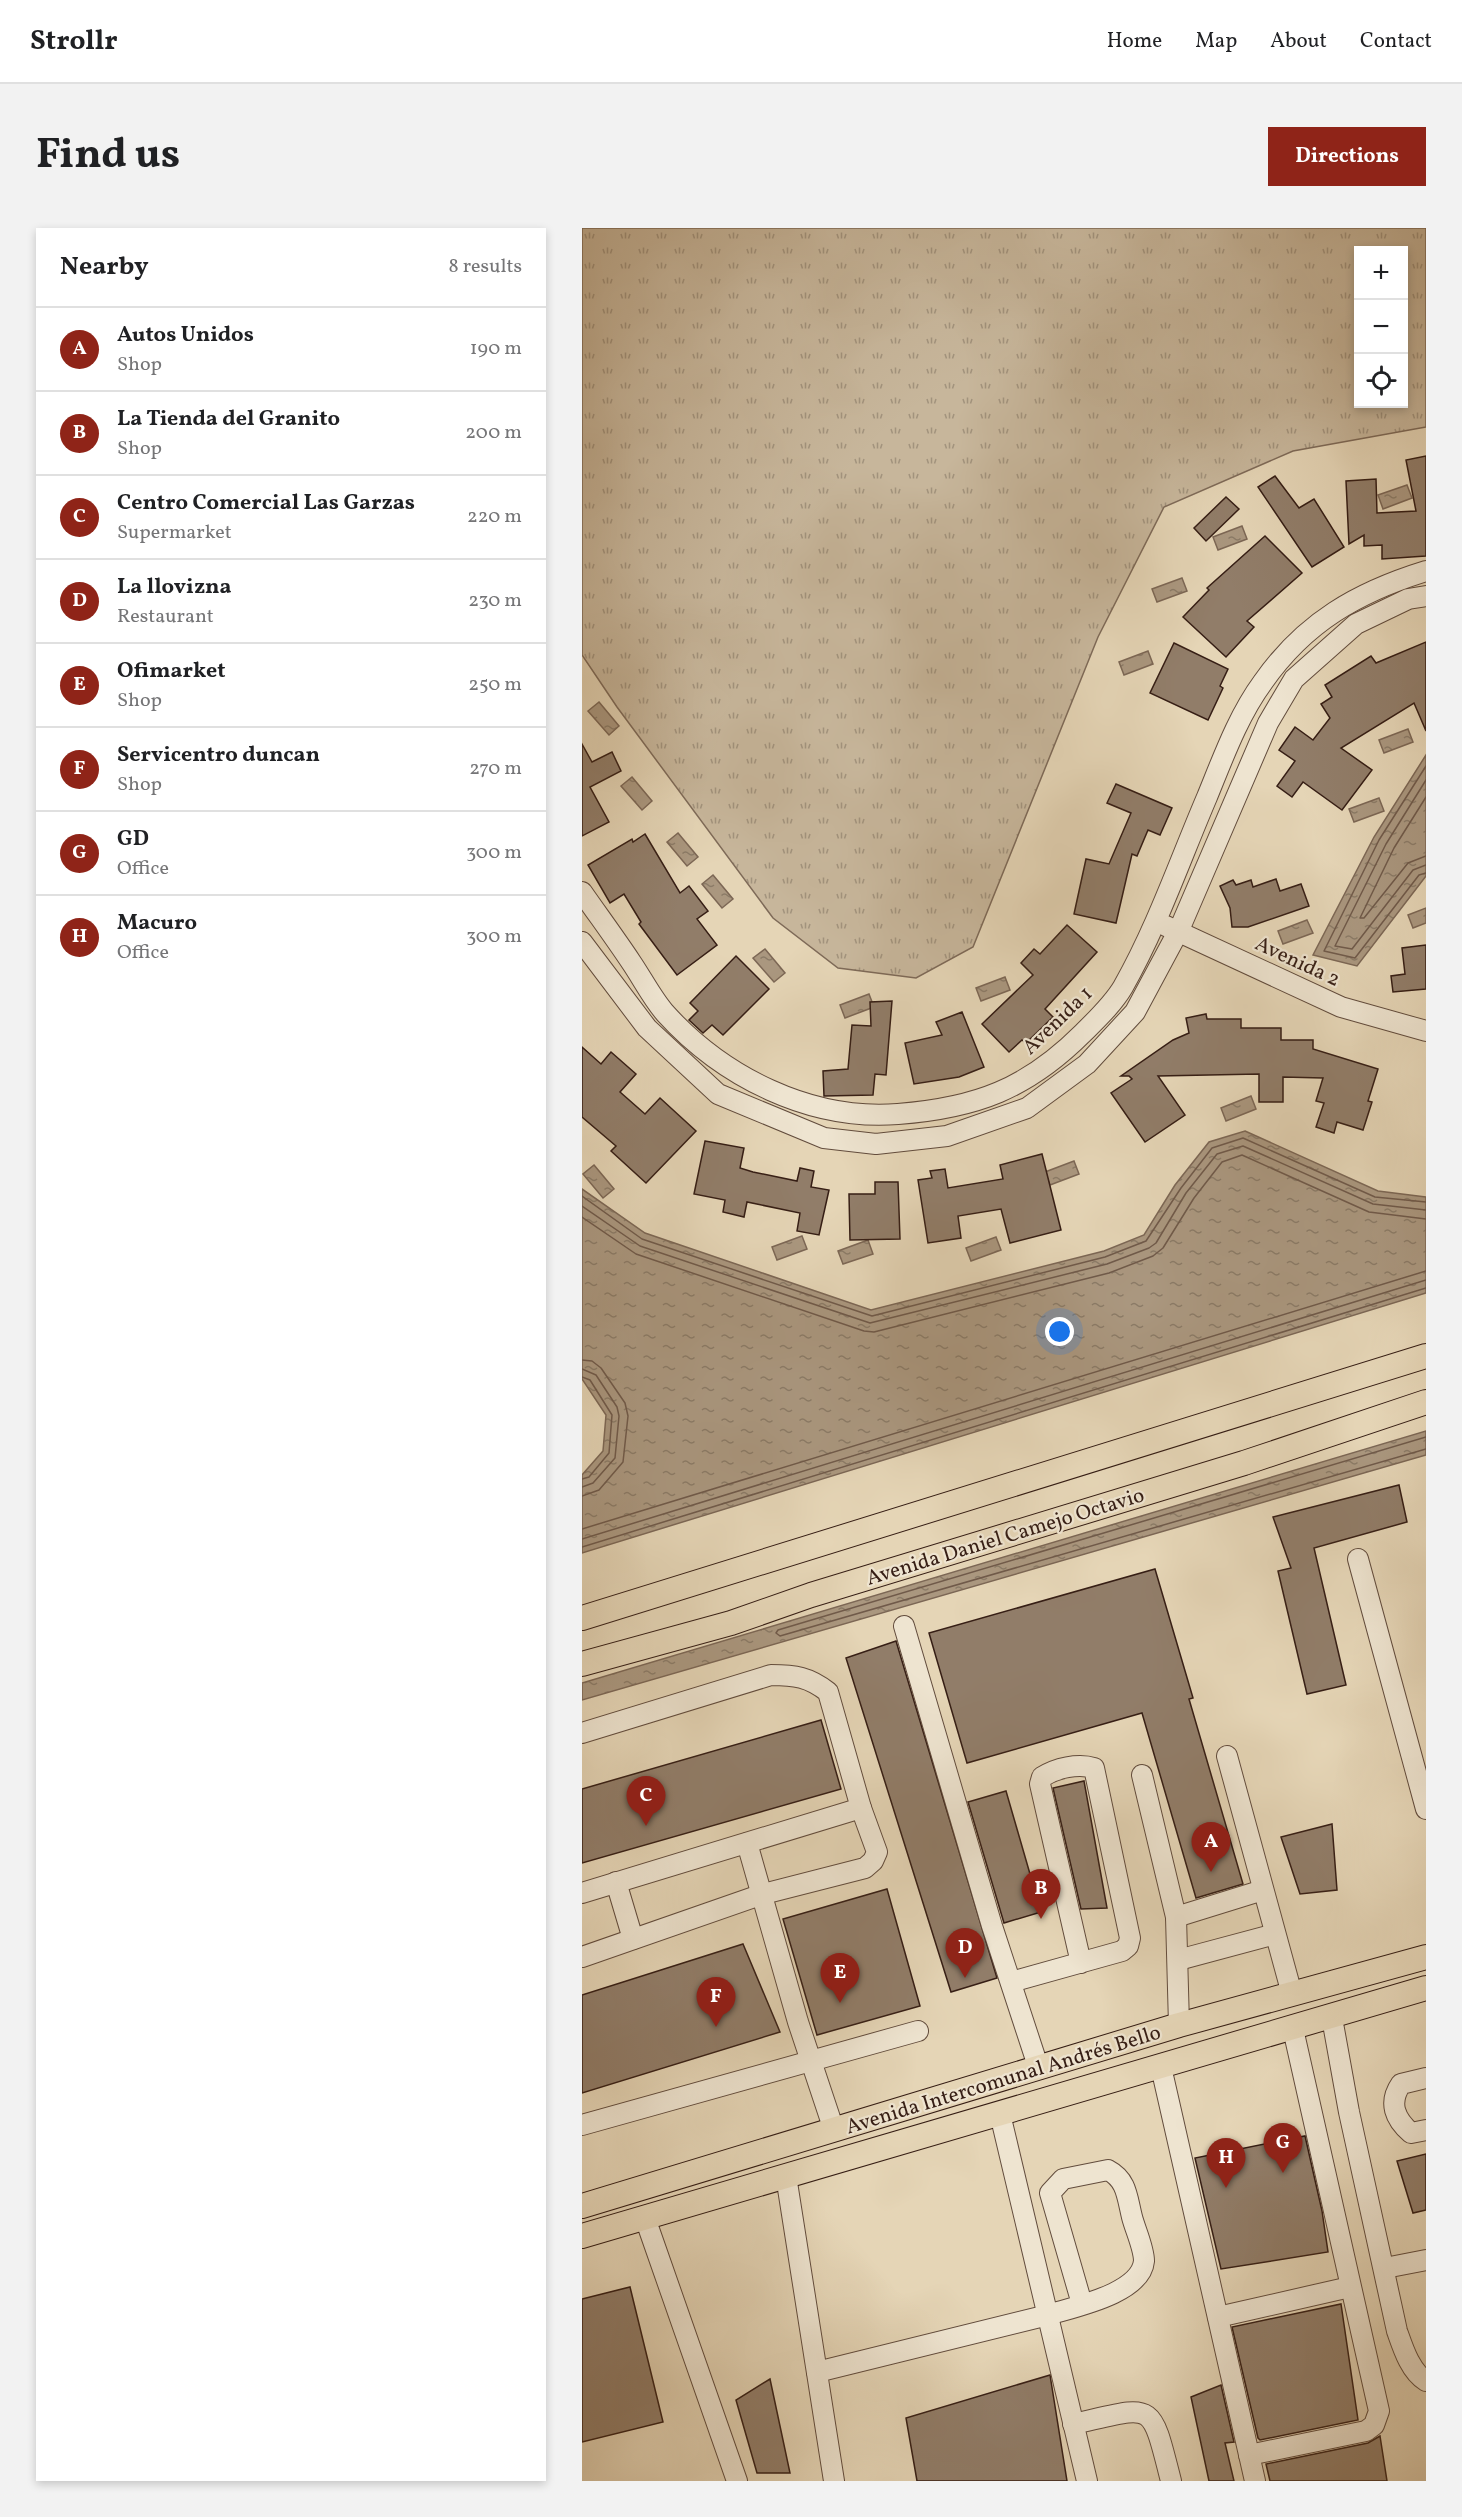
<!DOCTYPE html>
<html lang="en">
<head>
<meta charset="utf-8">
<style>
  :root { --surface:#fff; --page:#f2f2f2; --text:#202124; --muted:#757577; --line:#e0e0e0; --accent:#8f2418 }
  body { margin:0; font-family:Vollkorn,serif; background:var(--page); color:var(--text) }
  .controls { position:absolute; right:18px; top:18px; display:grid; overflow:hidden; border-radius:0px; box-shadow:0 3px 9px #0003 }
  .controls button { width:54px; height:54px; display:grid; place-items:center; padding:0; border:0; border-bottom:2px solid var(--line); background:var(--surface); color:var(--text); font:30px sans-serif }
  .you { position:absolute; left:478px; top:1104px; width:21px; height:21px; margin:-15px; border:4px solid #fff; border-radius:50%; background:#1a73e8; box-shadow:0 0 0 9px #1a73e833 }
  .badge { display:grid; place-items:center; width:39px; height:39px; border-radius:50%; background:var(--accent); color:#fff; font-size:20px; font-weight:700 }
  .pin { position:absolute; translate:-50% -50px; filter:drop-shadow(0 2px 3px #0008) }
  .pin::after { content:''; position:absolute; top:32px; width:21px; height:18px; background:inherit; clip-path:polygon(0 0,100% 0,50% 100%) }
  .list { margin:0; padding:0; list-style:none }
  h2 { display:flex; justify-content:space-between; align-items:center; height:78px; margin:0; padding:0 24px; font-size:26px }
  h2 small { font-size:20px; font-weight:400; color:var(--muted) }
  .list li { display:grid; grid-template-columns:39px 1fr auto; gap:18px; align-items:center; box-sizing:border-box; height:84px; padding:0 24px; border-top:2px solid var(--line) }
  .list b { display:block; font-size:22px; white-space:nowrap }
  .list p { margin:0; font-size:20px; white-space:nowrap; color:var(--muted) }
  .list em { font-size:20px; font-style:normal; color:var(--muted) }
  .icon { flex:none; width:33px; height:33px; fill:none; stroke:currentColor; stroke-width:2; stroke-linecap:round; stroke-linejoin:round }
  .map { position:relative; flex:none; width:844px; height:2253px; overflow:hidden; border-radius:0px }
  header { display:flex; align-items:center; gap:36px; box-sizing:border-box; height:84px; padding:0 30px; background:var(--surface); border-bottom:2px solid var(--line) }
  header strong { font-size:28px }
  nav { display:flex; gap:33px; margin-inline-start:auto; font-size:21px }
  .intro { display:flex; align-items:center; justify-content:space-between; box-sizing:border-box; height:144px; padding:0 36px }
  h1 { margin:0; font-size:42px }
  .button { padding:15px 27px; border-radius:0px; background:var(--accent); color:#fff; font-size:21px; font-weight:700 }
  main { display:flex; gap:36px; padding:0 36px }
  aside { flex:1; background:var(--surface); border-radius:0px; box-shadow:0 3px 9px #0003 }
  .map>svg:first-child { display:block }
  .grass { fill:url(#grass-tufts); stroke:#7e6a58; stroke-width:1.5; fill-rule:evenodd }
  .water { fill:url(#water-ripples); stroke:#7c6755; stroke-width:1.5 }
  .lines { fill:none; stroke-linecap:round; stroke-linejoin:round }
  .shore { stroke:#705a4a; stroke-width:1.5 }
  .building { fill:#917d69; stroke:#361e15; stroke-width:1.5 }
  .minor-casing { stroke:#624c3d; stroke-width:22 }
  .major-casing { stroke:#361e15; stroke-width:26 }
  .minor { stroke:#eee4d0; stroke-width:20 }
  .major { stroke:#e5d5b6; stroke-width:24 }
  .labels { text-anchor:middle; stroke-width:4.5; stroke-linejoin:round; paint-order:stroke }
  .street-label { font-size:21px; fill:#361e15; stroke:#eee4d0 }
</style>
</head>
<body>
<header>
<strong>Strollr</strong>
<nav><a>Home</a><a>Map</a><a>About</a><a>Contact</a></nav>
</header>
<div class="intro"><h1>Find us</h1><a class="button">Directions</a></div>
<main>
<aside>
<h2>Nearby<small>8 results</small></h2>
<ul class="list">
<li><span class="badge">A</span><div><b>Autos Unidos</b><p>Shop</p></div><em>190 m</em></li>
<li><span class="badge">B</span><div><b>La Tienda del Granito</b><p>Shop</p></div><em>200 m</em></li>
<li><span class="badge">C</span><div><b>Centro Comercial Las Garzas</b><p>Supermarket</p></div><em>220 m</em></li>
<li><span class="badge">D</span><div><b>La llovizna</b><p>Restaurant</p></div><em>230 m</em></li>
<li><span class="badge">E</span><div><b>Ofimarket</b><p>Shop</p></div><em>250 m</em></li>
<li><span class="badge">F</span><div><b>Servicentro duncan</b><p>Shop</p></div><em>270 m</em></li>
<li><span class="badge">G</span><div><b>GD</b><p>Office</p></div><em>300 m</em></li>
<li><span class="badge">H</span><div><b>Macuro</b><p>Office</p></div><em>300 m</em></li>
</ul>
</aside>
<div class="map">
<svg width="844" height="2253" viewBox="0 0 844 2253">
  <defs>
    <pattern id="grass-tufts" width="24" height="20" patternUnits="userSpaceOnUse" patternTransform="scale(1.5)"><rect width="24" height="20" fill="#c7b69b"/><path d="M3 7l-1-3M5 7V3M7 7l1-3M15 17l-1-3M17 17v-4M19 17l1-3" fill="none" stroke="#a2937d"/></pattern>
    <pattern id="water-ripples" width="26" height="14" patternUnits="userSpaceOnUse" patternTransform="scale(1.5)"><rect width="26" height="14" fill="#aa977f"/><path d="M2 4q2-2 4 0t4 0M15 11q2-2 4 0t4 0" fill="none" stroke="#8b7b67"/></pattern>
  </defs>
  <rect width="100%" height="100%" fill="#e5d5b6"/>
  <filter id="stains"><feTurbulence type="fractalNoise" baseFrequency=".00333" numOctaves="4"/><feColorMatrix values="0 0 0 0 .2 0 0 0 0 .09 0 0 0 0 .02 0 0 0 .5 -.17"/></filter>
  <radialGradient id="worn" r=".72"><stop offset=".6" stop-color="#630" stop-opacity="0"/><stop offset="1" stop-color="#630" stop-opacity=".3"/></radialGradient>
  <!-- grass -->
  <path class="grass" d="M0 0H844V199L711 223 582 279 516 409 391 719 334 750 256 740 191 690 35 479 0 427ZM776 22H822V176H776Z"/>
  <!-- water -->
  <g class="water">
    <path d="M825 257 830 270 801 281 796 267Z"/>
    <path d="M660 298 665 311 636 322 631 309Z"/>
    <path d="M600 350 605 363 575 374 570 361Z"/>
    <path d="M566 423 571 436 542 447 537 434Z"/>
    <path d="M17 474 37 498 27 507 6 483Z"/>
    <path d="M826 501 831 514 802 525 797 512Z"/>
    <path d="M844 527V648L775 738 731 727 792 609Z"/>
    <path d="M50 549 70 573 60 582 39 558Z"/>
    <path d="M797 570 802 583 772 594 767 581Z"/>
    <path d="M96 605 116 629 105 638 85 614Z"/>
    <path d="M131 647 151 671 140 680 120 656Z"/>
    <path d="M844 680V695L831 700 826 687Z"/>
    <path d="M725 692 731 705 701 716 696 703Z"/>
    <path d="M183 721 203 745 192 754 171 730Z"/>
    <path d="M423 749 428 762 399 773 394 760Z"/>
    <path d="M287 766 292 779 263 790 258 777Z"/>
    <path d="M669 868 674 881 644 893 639 880Z"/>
    <path d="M663 903 796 963 844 969V1065L0 1325V1247L21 1223 24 1187 0 1151V961L63 1005 289 1082 522 1023 562 1007 593 957 627 914Z"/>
    <path d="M492 933 497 946 468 957 463 944Z"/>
    <path d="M12 937 32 961 21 970 1 946Z"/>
    <path d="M220 1008 225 1021 195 1032 190 1019Z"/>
    <path d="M414 1009 419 1022 389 1033 384 1020Z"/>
    <path d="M286 1012 291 1026 261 1036 256 1023Z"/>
    <path d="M844 1203V1227L0 1472V1455Z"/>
  </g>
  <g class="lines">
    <!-- shore -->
    <g class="shore">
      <path d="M844 538 797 612 742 723 773 730 837 647 844 645"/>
      <path d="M844 552 804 616 753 718 770 721 831 642 844 637"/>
      <path d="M844 569 812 620 778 690H782L826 635 844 628"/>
      <path d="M0 968 60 1011 290 1088 523 1029 564 1013 599 960 630 920 661 910 793 969 844 974"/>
      <path d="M0 978 58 1018 288 1095 525 1036 567 1020 574 1015 604 965 635 926 661 918 791 976 844 982"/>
      <path d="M0 989 54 1026 282 1103 292 1104 527 1045 571 1028 581 1020 612 970 640 934 660 927 787 984 844 991"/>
      <path d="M0 1132 10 1133 19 1140 43 1175 46 1188 41 1234 17 1262 0 1268"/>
      <path d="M0 1141 14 1147 35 1179 37 1188 33 1230 11 1255 0 1259"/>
      <path d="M0 1149 8 1152 30 1187 27 1225 7 1249 0 1251"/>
      <path d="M844 1209 196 1402 194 1405 198 1408 844 1221"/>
      <path d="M0 1301 844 1043"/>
      <path d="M0 1311 844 1052"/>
      <path d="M0 1319 844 1060"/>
    </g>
  </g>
  <!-- building -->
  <g class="building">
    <path d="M844 228V328L800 331V317L782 318V307L767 316 764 253 794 251 795 285 834 283 824 232Z"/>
    <path d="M693 248 717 280 732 271 762 319 730 339 676 259Z"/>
    <path d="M644 269 657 281 624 313 612 300Z"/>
    <path d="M683 308 720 345 665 393 672 399 644 429 601 389 627 362 625 360Z"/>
    <path d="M844 414V503L832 475 759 520 790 542 760 582 721 554 710 569 695 558 713 533 697 522 713 499 731 512 748 490 739 476 750 469 743 457 789 428 794 435Z"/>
    <path d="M592 415 646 441 638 458 641 460 626 492 568 465Z"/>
    <path d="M0 516 10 534 30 524 39 543 8 559 27 594 0 608Z"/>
    <path d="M534 556 590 580 578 607 566 602 555 628 550 626 534 695 492 686 504 631 527 636 549 585 525 575Z"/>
    <path d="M63 606 98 665 107 658 126 683 115 691 135 717 95 747 57 696 59 694 42 666 28 675 6 637 50 611 51 614Z"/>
    <path d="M694 651 698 663 719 656 727 678 666 699H650L648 680 638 658 651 652 654 657 669 652 671 659Z"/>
    <path d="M485 697 515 724 463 781 471 789 444 815 440 812 427 824 400 796 451 747 439 735 452 721 458 726Z"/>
    <path d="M844 717V761L811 764 809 748 823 746 820 720Z"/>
    <path d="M154 728 187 761 141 807 130 797 121 805 107 792 116 783 108 775Z"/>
    <path d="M310 773 304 847 293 846 291 867 242 868 241 843 266 841 270 797 289 798 288 774Z"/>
    <path d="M380 784 402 839 377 849 332 856 323 815 360 807 354 794Z"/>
    <path d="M624 786 625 791H659V800H699V812H731V821L796 841 786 873 790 874 781 902 755 894 752 905 734 899 742 875 734 873 741 850 701 849V874H677V846L576 848 603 887 563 914 529 865 550 851 547 848H539L591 812 607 805 604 790Z"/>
    <path d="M0 819 19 836 29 824 54 846 38 864 63 886 78 870 114 903 64 955 29 923 34 918 0 889Z"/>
    <path d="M123 913 162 920 158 940 171 944 215 953 218 940 232 943 229 959 247 962 237 1007 215 1003 218 985 165 974 162 989 141 984 143 972 112 966Z"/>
    <path d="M460 926 479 1002 428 1015 419 981 376 988 379 1010 346 1015 336 952 350 950 348 943 363 941 366 960 421 951 418 937Z"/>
    <path d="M293 954H316L318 1011 268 1012 267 966H293Z"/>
    <path d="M817 1257 825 1294 732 1320 764 1457 725 1466 696 1343 709 1340 691 1289Z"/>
    <path d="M573 1341 611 1470 607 1471 661 1656 614 1670 560 1485 385 1535 347 1405Z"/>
    <path d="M314 1413 415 1750 369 1764 264 1430Z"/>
    <path d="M239 1492 259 1561 0 1635V1561Z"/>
    <path d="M502 1553 525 1680 499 1681 471 1560Z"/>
    <path d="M424 1563 459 1684 422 1695 386 1574Z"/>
    <path d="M750 1596 755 1662 718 1666 699 1609Z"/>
    <path d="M305 1661 338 1778 235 1807 201 1691Z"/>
    <path d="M161 1716 198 1804 0 1865V1767Z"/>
    <path d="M723 1908 740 1983 746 2024 639 2041 613 1930Z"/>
    <path d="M844 1926V1982L831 1985 815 1933Z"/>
    <path d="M48 2059 81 2194 0 2214V2071Z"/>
    <path d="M759 2076 776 2192 678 2212 676 2210 650 2099Z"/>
    <path d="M468 2147 485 2253H335L324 2190Z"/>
    <path d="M188 2151 208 2245H175L154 2172Z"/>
    <path d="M639 2157 652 2214 643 2215 652 2253H627L609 2169Z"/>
    <path d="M798 2208 805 2253H688L684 2236 786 2215Z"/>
  </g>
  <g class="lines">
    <defs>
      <g id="minor">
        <path d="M0 664C16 687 33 710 49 734 60 750 70 770 83 785 141 849 228 893 316 886 394 880 445 861 501 805 515 791 531 776 541 759 575 699 598 632 625 569 641 530 656 488 681 454 723 394 776 364 844 343"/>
        <path d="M584 698 759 779 844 803"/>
        <path d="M0 714 65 800 136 866 242 910 294 916 365 908 445 880 505 836 553 784 597 702 686 495 712 451 774 396 826 371 844 368"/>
        <path d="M776 1331 844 1581"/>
        <path d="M322 1398 410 1698 457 1841"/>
        <path d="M0 1505 189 1447C213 1447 227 1449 246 1464L279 1580 295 1624 291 1633 283 1640 181 1666 0 1729"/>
        <path d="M645 1528 710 1766"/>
        <path d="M560 1547 594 1689 597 1797"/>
        <path d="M165 1615 216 1794 252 1902"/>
        <path d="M34 1654 51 1711"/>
        <path d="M0 1665 279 1580"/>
        <path d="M594 1689 681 1662"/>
        <path d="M596 1732 693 1706"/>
        <path d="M429 1754 540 1723 546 1718 548 1710 512 1540C496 1535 474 1540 460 1549L458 1556 499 1735"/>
        <path d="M750 1790 767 1884 815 2103C821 2120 828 2143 844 2153"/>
        <path d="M579 1839 673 2253"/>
        <path d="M844 1850 819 1856C806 1875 813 1891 829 1905L844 1902"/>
        <path d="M418 1886 505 2253"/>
        <path d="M0 1897 336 1803"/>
        <path d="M204 1948 252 2253"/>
        <path d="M63 1990 155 2253"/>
        <path d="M803 2040 844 2032"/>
        <path d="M636 2089 768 2059"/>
        <path d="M235 2144 466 2087C491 2079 559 2066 562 2033 562 2020 553 2001 550 1989 545 1969 545 1952 526 1942L481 1951 468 1965 500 2076"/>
        <path d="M491 2196C573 2178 568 2170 589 2253"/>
        <path d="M667 2227 784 2203 792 2197 797 2183 711 1801"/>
      </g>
      <g id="major">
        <path d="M0 1390 844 1128"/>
        <path d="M0 1436 149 1395 229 1367 662 1235 844 1174"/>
        <path d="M0 1978 597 1797 844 1729"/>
        <path d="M0 2008 844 1760"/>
      </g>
    </defs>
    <!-- minor casing -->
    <use href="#minor" class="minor-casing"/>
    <!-- major casing -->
    <use href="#major" class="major-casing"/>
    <!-- minor -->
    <use href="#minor" class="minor"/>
    <!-- major -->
    <use href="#major" class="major"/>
  </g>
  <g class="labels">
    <!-- street labels -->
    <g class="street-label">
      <text transform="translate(716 733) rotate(25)" y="7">Avenida 2</text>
      <text transform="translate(475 792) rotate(-44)" y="7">Avenida 1</text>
      <text transform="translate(423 1308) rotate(-17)" y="7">Avenida Daniel Camejo Octavio</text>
      <text transform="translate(421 1851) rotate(-17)" y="7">Avenida Intercomunal Andrés Bello</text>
    </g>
  </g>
  <rect width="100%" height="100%" filter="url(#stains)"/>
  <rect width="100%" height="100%" fill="url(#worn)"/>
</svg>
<div class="controls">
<button>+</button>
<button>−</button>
<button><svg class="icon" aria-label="locate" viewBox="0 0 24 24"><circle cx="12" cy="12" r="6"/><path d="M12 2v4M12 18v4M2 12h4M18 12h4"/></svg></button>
</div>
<div class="you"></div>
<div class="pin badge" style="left:629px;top:1644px">A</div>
<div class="pin badge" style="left:459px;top:1691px">B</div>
<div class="pin badge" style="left:64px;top:1598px">C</div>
<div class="pin badge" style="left:383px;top:1750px">D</div>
<div class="pin badge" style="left:258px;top:1775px">E</div>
<div class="pin badge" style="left:134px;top:1799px">F</div>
<div class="pin badge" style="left:701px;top:1945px">G</div>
<div class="pin badge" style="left:644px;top:1960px">H</div>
</div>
</main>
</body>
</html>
